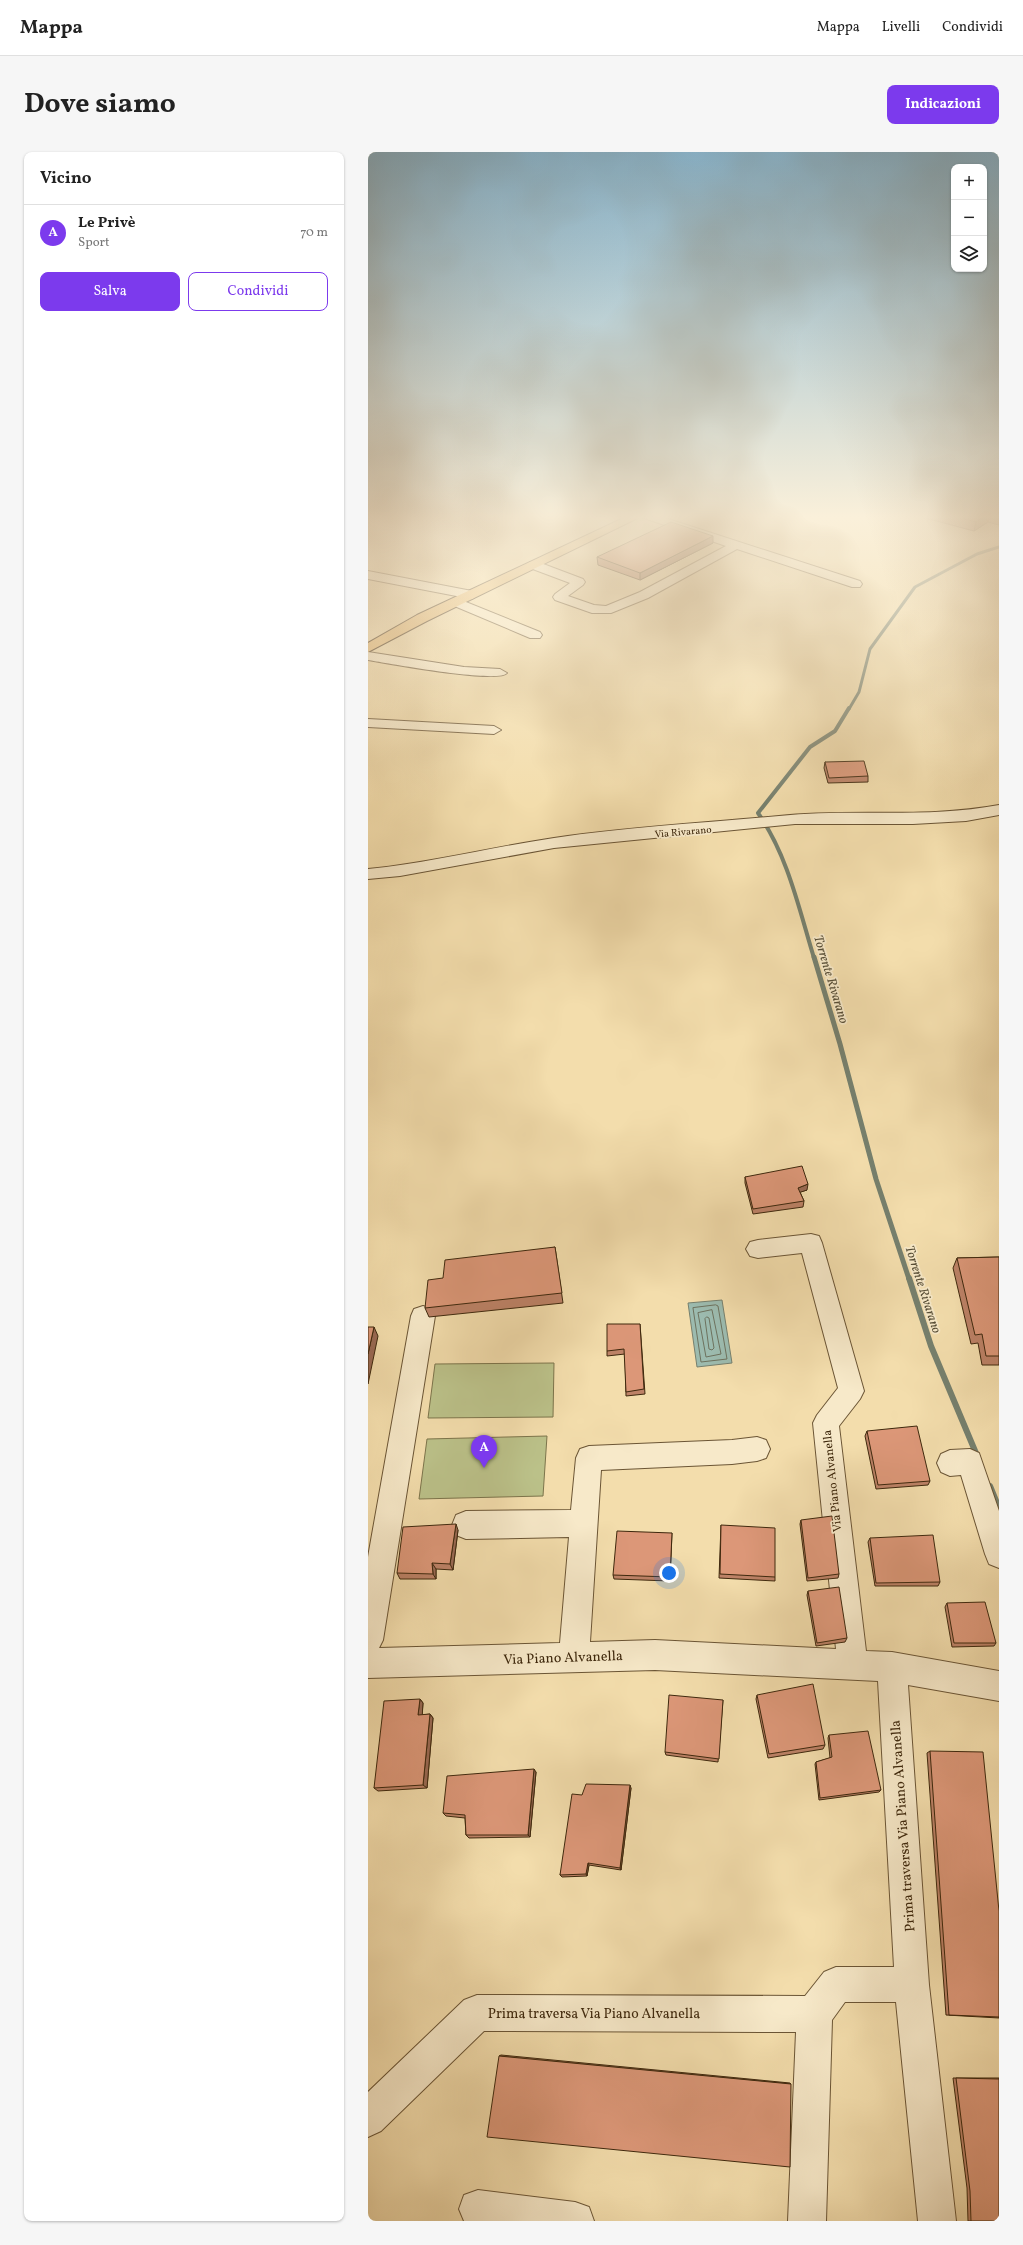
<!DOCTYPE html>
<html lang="it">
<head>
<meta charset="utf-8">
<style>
  :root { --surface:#fff; --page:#f6f6f6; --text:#222; --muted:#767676; --line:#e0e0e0; --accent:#7c3aed }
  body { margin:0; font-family:Vollkorn,serif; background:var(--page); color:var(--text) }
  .controls { position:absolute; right:12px; top:12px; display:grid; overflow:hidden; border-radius:8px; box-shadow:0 1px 3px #0004 }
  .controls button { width:36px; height:36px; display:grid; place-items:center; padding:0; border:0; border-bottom:1px solid var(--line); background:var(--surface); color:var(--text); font:20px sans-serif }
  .you { position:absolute; left:301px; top:1421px; width:14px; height:14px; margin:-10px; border:3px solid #fff; border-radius:50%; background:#1a73e8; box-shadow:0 0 0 6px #1a73e833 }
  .badge { display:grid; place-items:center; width:26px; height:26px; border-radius:50%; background:var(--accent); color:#fff; font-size:13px; font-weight:700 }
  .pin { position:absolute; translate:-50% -33px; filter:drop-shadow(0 1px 2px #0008) }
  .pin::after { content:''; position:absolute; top:21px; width:14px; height:12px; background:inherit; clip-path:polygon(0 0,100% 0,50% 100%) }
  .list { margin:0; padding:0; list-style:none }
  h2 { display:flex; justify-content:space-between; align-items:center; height:52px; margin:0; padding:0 16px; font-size:17px }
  h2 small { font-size:13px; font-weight:400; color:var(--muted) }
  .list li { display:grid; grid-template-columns:26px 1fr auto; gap:12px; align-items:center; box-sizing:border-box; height:56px; padding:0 16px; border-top:1px solid var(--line) }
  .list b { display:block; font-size:15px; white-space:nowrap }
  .list p { margin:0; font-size:13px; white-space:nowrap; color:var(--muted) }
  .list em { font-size:13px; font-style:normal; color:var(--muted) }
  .actions { display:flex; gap:8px; padding:12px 16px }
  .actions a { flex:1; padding:9px 0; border:1px solid var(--accent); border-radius:8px; text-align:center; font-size:14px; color:var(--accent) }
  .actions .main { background:var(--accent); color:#fff }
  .icon { flex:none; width:22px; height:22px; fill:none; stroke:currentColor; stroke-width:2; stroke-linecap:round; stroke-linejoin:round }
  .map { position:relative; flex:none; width:631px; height:2069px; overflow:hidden; border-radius:8px }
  header { display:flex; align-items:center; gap:24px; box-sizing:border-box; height:56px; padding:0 20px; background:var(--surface); border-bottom:1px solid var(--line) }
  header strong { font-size:19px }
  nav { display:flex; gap:22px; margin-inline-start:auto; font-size:14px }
  .intro { display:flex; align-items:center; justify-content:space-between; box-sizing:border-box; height:96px; padding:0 24px }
  h1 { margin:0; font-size:28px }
  .button { padding:10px 18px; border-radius:8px; background:var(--accent); color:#fff; font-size:14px; font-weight:700 }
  main { display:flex; gap:24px; padding:0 24px }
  aside { flex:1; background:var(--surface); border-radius:8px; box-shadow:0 1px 3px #0004 }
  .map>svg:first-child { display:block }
  .green { fill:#bbc189; stroke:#7c744b }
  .water { fill:#9cbbaf; stroke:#76806e }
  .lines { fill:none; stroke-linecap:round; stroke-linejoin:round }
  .shore { stroke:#6d725e; stroke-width:1 }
  .stream-far3 { stroke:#76806e; stroke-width:3 }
  .stream-far2 { stroke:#76806e; stroke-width:4 }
  .stream-far1 { stroke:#76806e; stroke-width:5 }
  .stream { stroke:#76806e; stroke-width:6 }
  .minor-casing { stroke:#6b5535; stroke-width:2 }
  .major-casing { stroke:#3e280d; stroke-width:2 }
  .minor { fill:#f7e9c9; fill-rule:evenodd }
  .major { fill:#eabe76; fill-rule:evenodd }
  .wall { fill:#bd8267; stroke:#3e280d }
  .shaded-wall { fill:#9a6a54; stroke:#3e280d }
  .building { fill:#dc9778; stroke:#3e280d }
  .labels { text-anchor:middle; stroke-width:3.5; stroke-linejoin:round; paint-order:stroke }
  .far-street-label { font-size:10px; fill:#3e280d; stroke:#f7e9c9 }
  .street-label { font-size:12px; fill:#3e280d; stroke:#f7e9c9 }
  .water-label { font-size:13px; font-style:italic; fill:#564d36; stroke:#f7e9c9 }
  .near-street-label { font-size:14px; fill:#3e280d; stroke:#f7e9c9 }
</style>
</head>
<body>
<header>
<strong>Mappa</strong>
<nav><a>Mappa</a><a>Livelli</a><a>Condividi</a></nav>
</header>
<div class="intro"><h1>Dove siamo</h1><a class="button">Indicazioni</a></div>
<main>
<aside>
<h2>Vicino<small></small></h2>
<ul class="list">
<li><span class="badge">A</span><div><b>Le Privè</b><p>Sport</p></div><em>70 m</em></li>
</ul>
<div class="actions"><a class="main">Salva</a><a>Condividi</a></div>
</aside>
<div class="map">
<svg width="631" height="2069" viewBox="0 0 631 2069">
  <rect width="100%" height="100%" fill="#f3ddac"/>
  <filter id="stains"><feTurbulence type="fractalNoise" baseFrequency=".005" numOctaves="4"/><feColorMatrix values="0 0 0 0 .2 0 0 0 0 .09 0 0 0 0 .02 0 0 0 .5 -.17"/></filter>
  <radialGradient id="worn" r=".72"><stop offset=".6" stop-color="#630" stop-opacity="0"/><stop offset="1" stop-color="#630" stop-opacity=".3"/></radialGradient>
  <!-- green -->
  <g class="green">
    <path d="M186 1211 185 1265 60 1266 67 1212Z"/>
    <path d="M179 1284 175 1344 51 1347 59 1287Z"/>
  </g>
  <!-- water -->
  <path class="water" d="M354 1148 364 1211 329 1215 320 1151Z"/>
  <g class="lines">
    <!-- shore -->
    <g class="shore">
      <path d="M348 1153 350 1154 359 1207 333 1210 325 1156Z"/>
      <path d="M344 1158 353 1202 338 1205 330 1161Z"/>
      <path d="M339 1165 341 1166 346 1196 344 1198 341 1197 337 1167Z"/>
    </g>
    <!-- stream-far3 -->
    <path class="stream-far3" d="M481 557 491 540 502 497 547 435 609 402 631 395"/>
    <!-- stream-far2 -->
    <path class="stream-far2" d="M446 806C431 757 420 704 390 661L442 595 467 579 481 556"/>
    <!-- stream-far1 -->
    <path class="stream-far1" d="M446 805 472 892 508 1027 541 1127"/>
    <!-- stream -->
    <g class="stream">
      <path d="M541 1126 563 1194 610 1306"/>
      <path d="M622 1334 631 1356"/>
    </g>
    <defs>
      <g id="minor">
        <path d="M269 362H285L492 429 494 432 492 435H484L369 397 280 446 243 461H224L187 448 185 445 187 442 202 431 162 416 160 413 162 410H170L215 427 217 430 215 433 200 444 226 453 238 454 272 440 358 394 270 364Z"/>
        <path d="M0 419 104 439 110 443 104 447 0 427Z"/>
        <path d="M88 446 172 480 174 483 172 486H162L84 453 82 450Z"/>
        <path d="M0 500 96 515 132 517 139 521C131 532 19 511 0 508Z"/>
        <path d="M0 567 126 574 133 578 126 582 0 575Z"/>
        <path d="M631 653V663L598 669 545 672H427L186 696 32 724 0 727V717C63 711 124 695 186 686 260 675 336 671 411 664 485 656 556 667 631 653Z"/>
        <path d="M443 1082 451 1084 454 1091 496 1239 492 1247 471 1274 498 1499 524 1500 631 1519V1549L540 1533 561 1833 588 2069H550L528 1850H477L464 1868 458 2069H420L428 1880 116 1879 13 1979 0 1985V1940L96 1848 109 1843 437 1844 456 1820 468 1815H526L510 1529 287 1518 0 1526V1405L43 1164 46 1157 55 1154 64 1157 67 1164 15 1488 11 1496 192 1491 201 1385 98 1387 88 1383 84 1373 88 1363 98 1359 203 1358 208 1306 212 1297 221 1294 364 1288 389 1285 398 1288 402 1297 398 1306 389 1309 364 1312 233 1318 222 1490 287 1488 468 1497 445 1271 449 1263 470 1236 434 1101 390 1106 382 1104 378 1097 382 1090 390 1088Z"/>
        <path d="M602 1297 611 1301 631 1359V1416L621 1412 617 1402 593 1323 582 1324 573 1320 569 1311 573 1302 582 1298Z"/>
        <path d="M110 2038 207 2050 221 2055 226 2069H96L91 2057 96 2043Z"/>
      </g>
      <path id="major" d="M264 362H278L59 469 0 500V491L49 463Z"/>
    </defs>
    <!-- minor casing -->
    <use href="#minor" class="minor-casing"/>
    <!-- major casing -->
    <use href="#major" class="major-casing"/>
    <!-- minor -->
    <use href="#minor" class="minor"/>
    <!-- major -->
    <use href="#major" class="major"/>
  </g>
  <!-- wall -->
  <g class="wall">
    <path d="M542 362H631V373L620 370 606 379Z"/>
    <path d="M345 391 272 428 230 413 229 405Z"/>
    <path d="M457 610 500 624V630L460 631 456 616Z"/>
    <path d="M377 1025 439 1038 432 1040 436 1049 435 1055 385 1062 377 1031Z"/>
    <path d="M187 1095 195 1151 61 1165 57 1156 75 1126Z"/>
    <path d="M631 1105V1213H614L610 1191 603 1192 585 1116 589 1106Z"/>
    <path d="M272 1172 277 1242 258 1244 257 1202 239 1204V1199Z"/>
    <path d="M499 1279 562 1329 560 1333 508 1337 497 1284Z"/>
    <path d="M433 1368 471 1422 470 1426 439 1429 432 1372Z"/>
    <path d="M353 1373 407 1425V1429L351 1426Z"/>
    <path d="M90 1378 85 1418 68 1417V1427H32L29 1421Z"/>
    <path d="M304 1381 302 1429 246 1427 245 1423Z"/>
    <path d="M502 1386 572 1430 570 1434H507L500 1390Z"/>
    <path d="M440 1439 479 1486 477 1490 448 1494 439 1443Z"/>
    <path d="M579 1451 628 1491 626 1494 584 1495 577 1455Z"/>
    <path d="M389 1543 457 1593 455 1597 400 1606 388 1547Z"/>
    <path d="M52 1547 55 1551 54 1563 62 1562 65 1566 59 1636 10 1639 6 1636Z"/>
    <path d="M355 1548 350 1610 298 1603 297 1600Z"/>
    <path d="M461 1583 513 1638 511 1640 451 1648 447 1612 448 1610 462 1606 460 1586Z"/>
    <path d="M562 1599 631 1866 578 1863 559 1601Z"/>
    <path d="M168 1620 162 1685 101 1686 98 1683 97 1666 78 1664 75 1661Z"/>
    <path d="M263 1636 253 1718 221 1713 219 1724 194 1725 192 1723 214 1643Z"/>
    <path d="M133 1903 422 1931 423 1932 131 1904Z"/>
    <path d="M585 1926H631V2069H600L599 2036Z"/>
  </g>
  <!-- shaded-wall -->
  <g class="shaded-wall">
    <path d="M619 362H621L620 370 606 379 608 370Z"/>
    <path d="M345 384V391L272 428V421Z"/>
    <path d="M440 1032 439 1038 430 1041V1036Z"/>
    <path d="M6 1175 10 1184 0 1232V1202Z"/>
    <path d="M88 1372 90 1378 85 1418 82 1412Z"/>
    <path d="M64 1411 68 1417V1427L65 1422Z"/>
    <path d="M52 1547 55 1551 54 1567 50 1563Z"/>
    <path d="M62 1562 65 1566 59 1636 55 1633Z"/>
    <path d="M166 1617 168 1620 162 1685 160 1683Z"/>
    <path d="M262 1633 263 1636 253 1718 252 1716Z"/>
    <path d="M220 1711 221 1713 219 1724 218 1722Z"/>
  </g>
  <!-- building -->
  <g class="building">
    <path d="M579 362H619L608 370Z"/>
    <path d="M303 370 345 384 272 421 229 405Z"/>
    <path d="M496 609 500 624 461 626 457 610Z"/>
    <path d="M434 1014 440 1032 430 1036 436 1049 385 1057 377 1025Z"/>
    <path d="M187 1095 194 1141 57 1156 60 1128 75 1126 77 1108Z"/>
    <path d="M631 1105V1204H618L614 1182 607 1183 589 1106Z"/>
    <path d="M239 1172H272L276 1237 258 1240 256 1197 239 1199Z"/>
    <path d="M0 1175H6L0 1202Z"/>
    <path d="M549 1274 562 1329 510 1333 499 1279Z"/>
    <path d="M464 1364 471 1422 440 1426 433 1368Z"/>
    <path d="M88 1372 82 1412 64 1411 65 1422 29 1421 35 1375Z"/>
    <path d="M353 1373 407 1376V1425L352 1422Z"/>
    <path d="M249 1379 304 1381 302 1425 245 1423Z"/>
    <path d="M565 1383 572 1430 508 1431 502 1386Z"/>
    <path d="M471 1435 479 1486 449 1491 440 1439Z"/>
    <path d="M617 1450 628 1491H586L579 1451Z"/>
    <path d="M445 1532 457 1593 401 1602 389 1543Z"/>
    <path d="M301 1543 355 1548 351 1607 297 1600Z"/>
    <path d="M52 1547 50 1563 62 1562 55 1633 6 1636 16 1549Z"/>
    <path d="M500 1579 513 1638 452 1646 448 1610 464 1605 461 1583Z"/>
    <path d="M562 1599 615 1600 631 1759V1865L581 1863Z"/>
    <path d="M166 1617 160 1683H98L97 1663 75 1661 79 1624Z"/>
    <path d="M218 1632 262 1633 252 1716 220 1711 218 1722 192 1723 204 1642 214 1643Z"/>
    <path d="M131 1904 423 1932 422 2015 119 1985Z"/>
    <path d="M588 1926 631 1927V2069H603L602 2039Z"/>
  </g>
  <!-- sky -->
  <linearGradient id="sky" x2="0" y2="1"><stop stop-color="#89b7d1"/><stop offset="0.56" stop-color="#faf0da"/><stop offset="1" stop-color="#faf0da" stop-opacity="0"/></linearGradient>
  <rect width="631" height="652" fill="url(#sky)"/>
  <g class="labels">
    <!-- far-street labels -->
    <g class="far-street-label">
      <text transform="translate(315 679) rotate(-5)" y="4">Via Rivarano</text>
    </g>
    <!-- street labels -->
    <g class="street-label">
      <text transform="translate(464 1329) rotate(-96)" y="4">Via Piano Alvanella</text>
    </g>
    <!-- water labels -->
    <g class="water-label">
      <text transform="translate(464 827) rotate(73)" y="5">Torrente Rivarano</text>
      <text transform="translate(556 1137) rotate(72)" y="5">Torrente Rivarano</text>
    </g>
    <!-- near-street labels -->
    <g class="near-street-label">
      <text transform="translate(195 1505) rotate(-2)" y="5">Via Piano Alvanella</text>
      <text transform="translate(534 1674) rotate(-94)" y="5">Prima traversa Via Piano Alvanella</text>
      <text x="226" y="1866">Prima traversa Via Piano Alvanella</text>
    </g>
  </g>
  <rect width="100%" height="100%" filter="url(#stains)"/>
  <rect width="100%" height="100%" fill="url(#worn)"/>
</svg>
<div class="controls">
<button>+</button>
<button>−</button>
<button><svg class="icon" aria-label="layers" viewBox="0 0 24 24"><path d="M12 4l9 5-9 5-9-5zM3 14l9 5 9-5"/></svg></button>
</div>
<div class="you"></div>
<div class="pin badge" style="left:116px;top:1316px">A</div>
</div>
</main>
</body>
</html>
